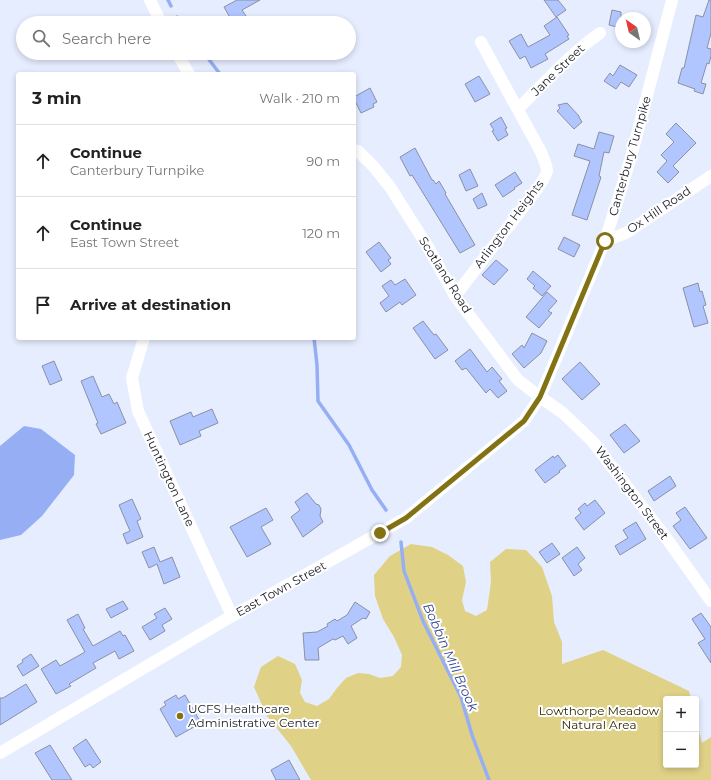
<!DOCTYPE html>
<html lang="en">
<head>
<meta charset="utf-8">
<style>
  :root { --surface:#fff; --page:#f2f2f2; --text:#222; --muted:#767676; --line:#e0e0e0 }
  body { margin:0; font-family:Montserrat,sans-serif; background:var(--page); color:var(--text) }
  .controls { position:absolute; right:12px; bottom:12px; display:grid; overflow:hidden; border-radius:4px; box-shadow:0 2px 6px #0003 }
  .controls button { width:36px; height:36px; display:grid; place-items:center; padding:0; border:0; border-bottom:1px solid var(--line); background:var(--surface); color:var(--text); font:20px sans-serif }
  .compass { position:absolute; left:615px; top:12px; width:36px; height:36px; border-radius:50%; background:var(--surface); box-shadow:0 2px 6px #0003; rotate:326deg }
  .stop { position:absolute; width:12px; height:12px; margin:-9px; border:3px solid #827213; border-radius:50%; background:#fff }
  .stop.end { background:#827213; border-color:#fff; box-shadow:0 1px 4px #0008 }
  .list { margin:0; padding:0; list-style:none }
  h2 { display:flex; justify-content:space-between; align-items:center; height:52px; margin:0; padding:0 16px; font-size:17px }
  h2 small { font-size:13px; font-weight:400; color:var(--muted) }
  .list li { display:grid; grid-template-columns:26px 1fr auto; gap:12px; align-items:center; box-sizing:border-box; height:72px; padding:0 16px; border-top:1px solid var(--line) }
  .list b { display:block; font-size:15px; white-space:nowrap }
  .list p { margin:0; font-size:13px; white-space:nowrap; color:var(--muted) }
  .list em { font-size:13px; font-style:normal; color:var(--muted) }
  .icon { flex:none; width:22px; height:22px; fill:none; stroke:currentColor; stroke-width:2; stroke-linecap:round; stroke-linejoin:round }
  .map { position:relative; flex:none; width:711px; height:780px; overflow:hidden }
  .search { position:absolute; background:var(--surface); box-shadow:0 2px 6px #0003; left:16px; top:16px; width:340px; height:44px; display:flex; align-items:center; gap:10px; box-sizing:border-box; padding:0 14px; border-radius:22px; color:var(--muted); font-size:15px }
  .panel { position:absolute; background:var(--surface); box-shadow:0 2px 6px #0003; left:16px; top:72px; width:340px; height:268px; border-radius:4px }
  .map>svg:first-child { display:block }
  .green { fill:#dfd186 }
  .water { fill:#96aef4 }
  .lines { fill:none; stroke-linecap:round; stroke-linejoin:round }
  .stream { stroke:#96aef4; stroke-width:3.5 }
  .building { fill:#b1c5ff; stroke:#8a91a4 }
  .minor { stroke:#fff; stroke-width:12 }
  .route { stroke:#827213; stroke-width:5 }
  .poi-dot { fill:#827213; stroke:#fff; stroke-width:1.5 }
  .labels { text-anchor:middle; stroke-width:4; stroke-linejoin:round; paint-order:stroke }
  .street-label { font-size:12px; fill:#1b1d25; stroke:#fff }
  .poi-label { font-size:12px; fill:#1b1d25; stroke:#fff; text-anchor:start }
  .park-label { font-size:12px; fill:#312a05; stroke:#fff }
  .water-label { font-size:13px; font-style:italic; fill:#304495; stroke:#fff }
</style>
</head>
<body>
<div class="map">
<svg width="711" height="780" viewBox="0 0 711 780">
  <rect width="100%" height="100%" fill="#e6edfe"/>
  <!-- green -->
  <path class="green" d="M411 544 432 547 448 555 463 566 466 582 462 600 465 611 476 616 487 610 491 582 490 562 506 549 526 550 542 567 552 596 554 622 562 642V664L603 650 689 691 691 699H666V765H696V719L702 743 711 737V780H311L291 746 267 716 254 687 261 667 278 656 295 664 302 680 300 693 305 702 317 706 329 699 337 688 346 678 358 673 369 674 380 678 393 676 401 667 402 655 394 637 383 619 375 596 374 575 390 556Z"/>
  <!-- water -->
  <path class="water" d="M24 426 41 429 75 455 74 475 42 516 21 535 0 540V446Z"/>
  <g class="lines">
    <!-- stream -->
    <g class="stream">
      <path d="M168 0 171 6"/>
      <path d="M177 17 180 23"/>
      <path d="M204 53 220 74"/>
      <path d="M314 338 317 365 318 401 349 445 372 490 386 510"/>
      <path d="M401 542 404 571 423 621 461 697 472 735 489 780"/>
    </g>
  </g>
  <!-- building -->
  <g class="building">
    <path d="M237 0H260L242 10 246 16 234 23H233L224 7Z"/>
    <path d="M544 0H558L566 10 556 17Z"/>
    <path d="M709 0H711V33L707 48 711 49V56L709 64 707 63 701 83 706 84 703 94 694 91 695 89 678 83 682 68H684L696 15 703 17Z"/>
    <path d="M612 10 621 12V28L609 25Z"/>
    <path d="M557 17 569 35 567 36 569 39 545 54 548 59 531 68 525 56 520 59 509 41 521 34 528 47 550 35 544 26Z"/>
    <path d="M620 65 637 75 629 87 621 82 616 89 604 81 610 73 613 76Z"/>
    <path d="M479 76 490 94 475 102 465 84Z"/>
    <path d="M370 88 377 102 373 104 374 107 361 113 354 99V97Z"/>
    <path d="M567 103 579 116V117L582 122 574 129 557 111 560 108 558 105Z"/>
    <path d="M501 117 507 128 505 129 508 135 498 141 492 131 494 130 490 124Z"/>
    <path d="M676 123 696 143 673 166 679 172 668 183 657 172 667 161 661 155 674 142 666 134Z"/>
    <path d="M599 132 614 136 609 153 604 152 599 176 601 177 587 220 572 215 590 161 574 156 578 144 594 149Z"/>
    <path d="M415 148 432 180H433L436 184 439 181 446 193 445 194 475 245 460 253 412 175 410 176 400 157Z"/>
    <path d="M470 169 478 186 466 191 459 175Z"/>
    <path d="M515 172 522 183 514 188 515 189 503 197 495 185Z"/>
    <path d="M482 193 487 205 478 209 473 199Z"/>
    <path d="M564 237 580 245 574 257 558 249Z"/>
    <path d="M379 242 391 258 388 260 391 264 381 272 366 252Z"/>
    <path d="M496 260 508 270 494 285 482 275Z"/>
    <path d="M533 271 551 286 542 296 533 288 535 286 527 279Z"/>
    <path d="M405 279 416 295 402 305 400 302 386 312 380 303 389 296 382 286 391 280 395 285Z"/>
    <path d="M698 283 700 292 702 291 706 305 703 306 708 323 694 327 683 288Z"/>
    <path d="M547 292 557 301 548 311 552 313 539 328 526 317Z"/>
    <path d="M423 321 434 335 436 334 448 350 435 359 413 328Z"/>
    <path d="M532 333 547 341 541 353 524 368 512 354 522 345 524 348Z"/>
    <path d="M470 349 487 372 492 367 502 379 499 381 507 391 498 398 490 389 486 393 466 368 462 370 455 361Z"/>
    <path d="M54 361 62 380 50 385 42 366Z"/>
    <path d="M580 362 600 384 582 400 562 379Z"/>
    <path d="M93 376 102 397 109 394 114 404 117 402 126 423 101 434 96 424 98 423 81 381Z"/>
    <path d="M212 409 218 423 199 431 201 436 180 445 170 421 191 412 193 417Z"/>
    <path d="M625 424 640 441 624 453 610 435Z"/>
    <path d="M558 455 566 466 559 471 560 472 545 483 535 470 553 456 554 458Z"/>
    <path d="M670 476 676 486 654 501 648 491Z"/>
    <path d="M307 493 316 504 319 505 321 509 320 516 323 522 303 537 291 517 300 510 295 502Z"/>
    <path d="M132 499 141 519 137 521 143 537 127 544 123 534 130 531 119 505Z"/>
    <path d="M595 500 605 513 584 530 575 518 581 513 578 509 585 503 587 506Z"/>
    <path d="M685 507 707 538 690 549 673 526 681 520 676 513Z"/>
    <path d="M266 508 273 520 261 527 271 544 247 557 230 527Z"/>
    <path d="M636 522 646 539 620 555 615 546 628 538 623 530Z"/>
    <path d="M552 543 560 554 547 563 539 552Z"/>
    <path d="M154 547 160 562 172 557 180 577 164 584 157 564 149 568 142 552Z"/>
    <path d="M577 547 585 558 578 564 582 570 574 576 562 558Z"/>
    <path d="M123 601 128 609 111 618 106 609Z"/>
    <path d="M355 602 370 612 366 619 363 618 351 626 357 638 348 644 343 636 335 640 333 639 318 648 319 660H305L303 633 317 632 328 626 327 624 335 619 337 621 347 615Z"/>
    <path d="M165 608 172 619 162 625 165 631 150 640 142 627 157 618 154 614Z"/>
    <path d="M701 613 711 627V663L698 643 705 639 692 619Z"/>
    <path d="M78 614 85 628 83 629 93 646 120 631 123 636 125 635 134 651 119 659 115 651 93 663 96 668 69 684 71 686 56 694 41 669 56 660 60 666 85 652 67 620Z"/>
    <path d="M31 654 39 666 23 676 17 666 23 662 22 660Z"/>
    <path d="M26 684 37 702 0 725V698H3Z"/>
    <path d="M176 695 178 699 185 695 201 723 176 737 160 709 166 705 164 702Z"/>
    <path d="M86 739 101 762 93 768 90 764 85 767 73 748Z"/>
    <path d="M50 745 72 780H52L35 753Z"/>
    <path d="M289 760 300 780H276L271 770Z"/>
  </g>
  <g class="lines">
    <!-- minor -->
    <g class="minor">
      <path d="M150 0 161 23"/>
      <path d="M177 53 189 74"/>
      <path d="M518 109C544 83 569 55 600 33"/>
      <path d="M354 150 358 151 374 167 390 187 428 247 455 296 518 380 540 397 563 413 593 442 667 539 711 601"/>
      <path d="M605 241 626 233 711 176"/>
      <path d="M455 296 532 196C536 190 546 178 547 171 547 165 543 158 541 152L481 42"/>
      <path d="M144 338 132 378 138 411 232 616"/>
      <path d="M0 753 225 620 406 518 524 421 540 397 605 241 631 157 672 0"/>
    </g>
  </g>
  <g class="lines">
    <!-- route -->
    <path class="route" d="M380 533 406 518 524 421 540 397 605 241"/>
  </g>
  <!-- markers -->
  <circle class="poi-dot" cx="180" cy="716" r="4"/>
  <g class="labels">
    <!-- street labels -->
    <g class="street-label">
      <text transform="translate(558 70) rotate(-44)" y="4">Jane Street</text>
      <text transform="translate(630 156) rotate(-74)" y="4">Canterbury Turnpike</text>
      <text transform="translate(659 210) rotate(-34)" y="4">Ox Hill Road</text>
      <text transform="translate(509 224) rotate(-53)" y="4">Arlington Heights</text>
      <text transform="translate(445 275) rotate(58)" y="4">Scotland Road</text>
      <text transform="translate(169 479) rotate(65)" y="4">Huntington Lane</text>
      <text transform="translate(632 493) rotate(53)" y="4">Washington Street</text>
      <text transform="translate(281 589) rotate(-29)" y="4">East Town Street</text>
    </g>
    <!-- poi labels -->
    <g class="poi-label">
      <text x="188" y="713">UCFS Healthcare<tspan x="188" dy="14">Administrative Center</tspan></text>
    </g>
    <!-- park labels -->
    <g class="park-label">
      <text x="599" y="715">Lowthorpe Meadow<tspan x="599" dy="14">Natural Area</tspan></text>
    </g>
    <!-- water labels -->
    <g class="water-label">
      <text transform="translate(451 657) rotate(66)" y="5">Bobbin Mill Brook</text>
    </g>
  </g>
</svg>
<div class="controls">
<button>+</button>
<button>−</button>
</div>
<svg class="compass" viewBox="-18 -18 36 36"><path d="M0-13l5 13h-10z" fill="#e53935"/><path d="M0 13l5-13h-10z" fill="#767676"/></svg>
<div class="stop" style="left:605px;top:241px"></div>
<div class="stop end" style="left:380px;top:533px"></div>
<div class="search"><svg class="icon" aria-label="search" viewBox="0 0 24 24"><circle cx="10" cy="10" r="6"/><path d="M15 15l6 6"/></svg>Search here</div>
<section class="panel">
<h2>3 min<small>Walk · 210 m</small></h2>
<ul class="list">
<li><svg class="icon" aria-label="ahead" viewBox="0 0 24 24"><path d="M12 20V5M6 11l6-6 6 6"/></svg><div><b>Continue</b><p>Canterbury Turnpike</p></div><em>90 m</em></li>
<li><svg class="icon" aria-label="ahead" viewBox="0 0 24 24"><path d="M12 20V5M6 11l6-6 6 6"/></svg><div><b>Continue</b><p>East Town Street</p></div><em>120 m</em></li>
<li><svg class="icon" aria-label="arrive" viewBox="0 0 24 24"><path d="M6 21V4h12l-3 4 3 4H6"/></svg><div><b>Arrive at destination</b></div></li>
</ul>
</section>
</div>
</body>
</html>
